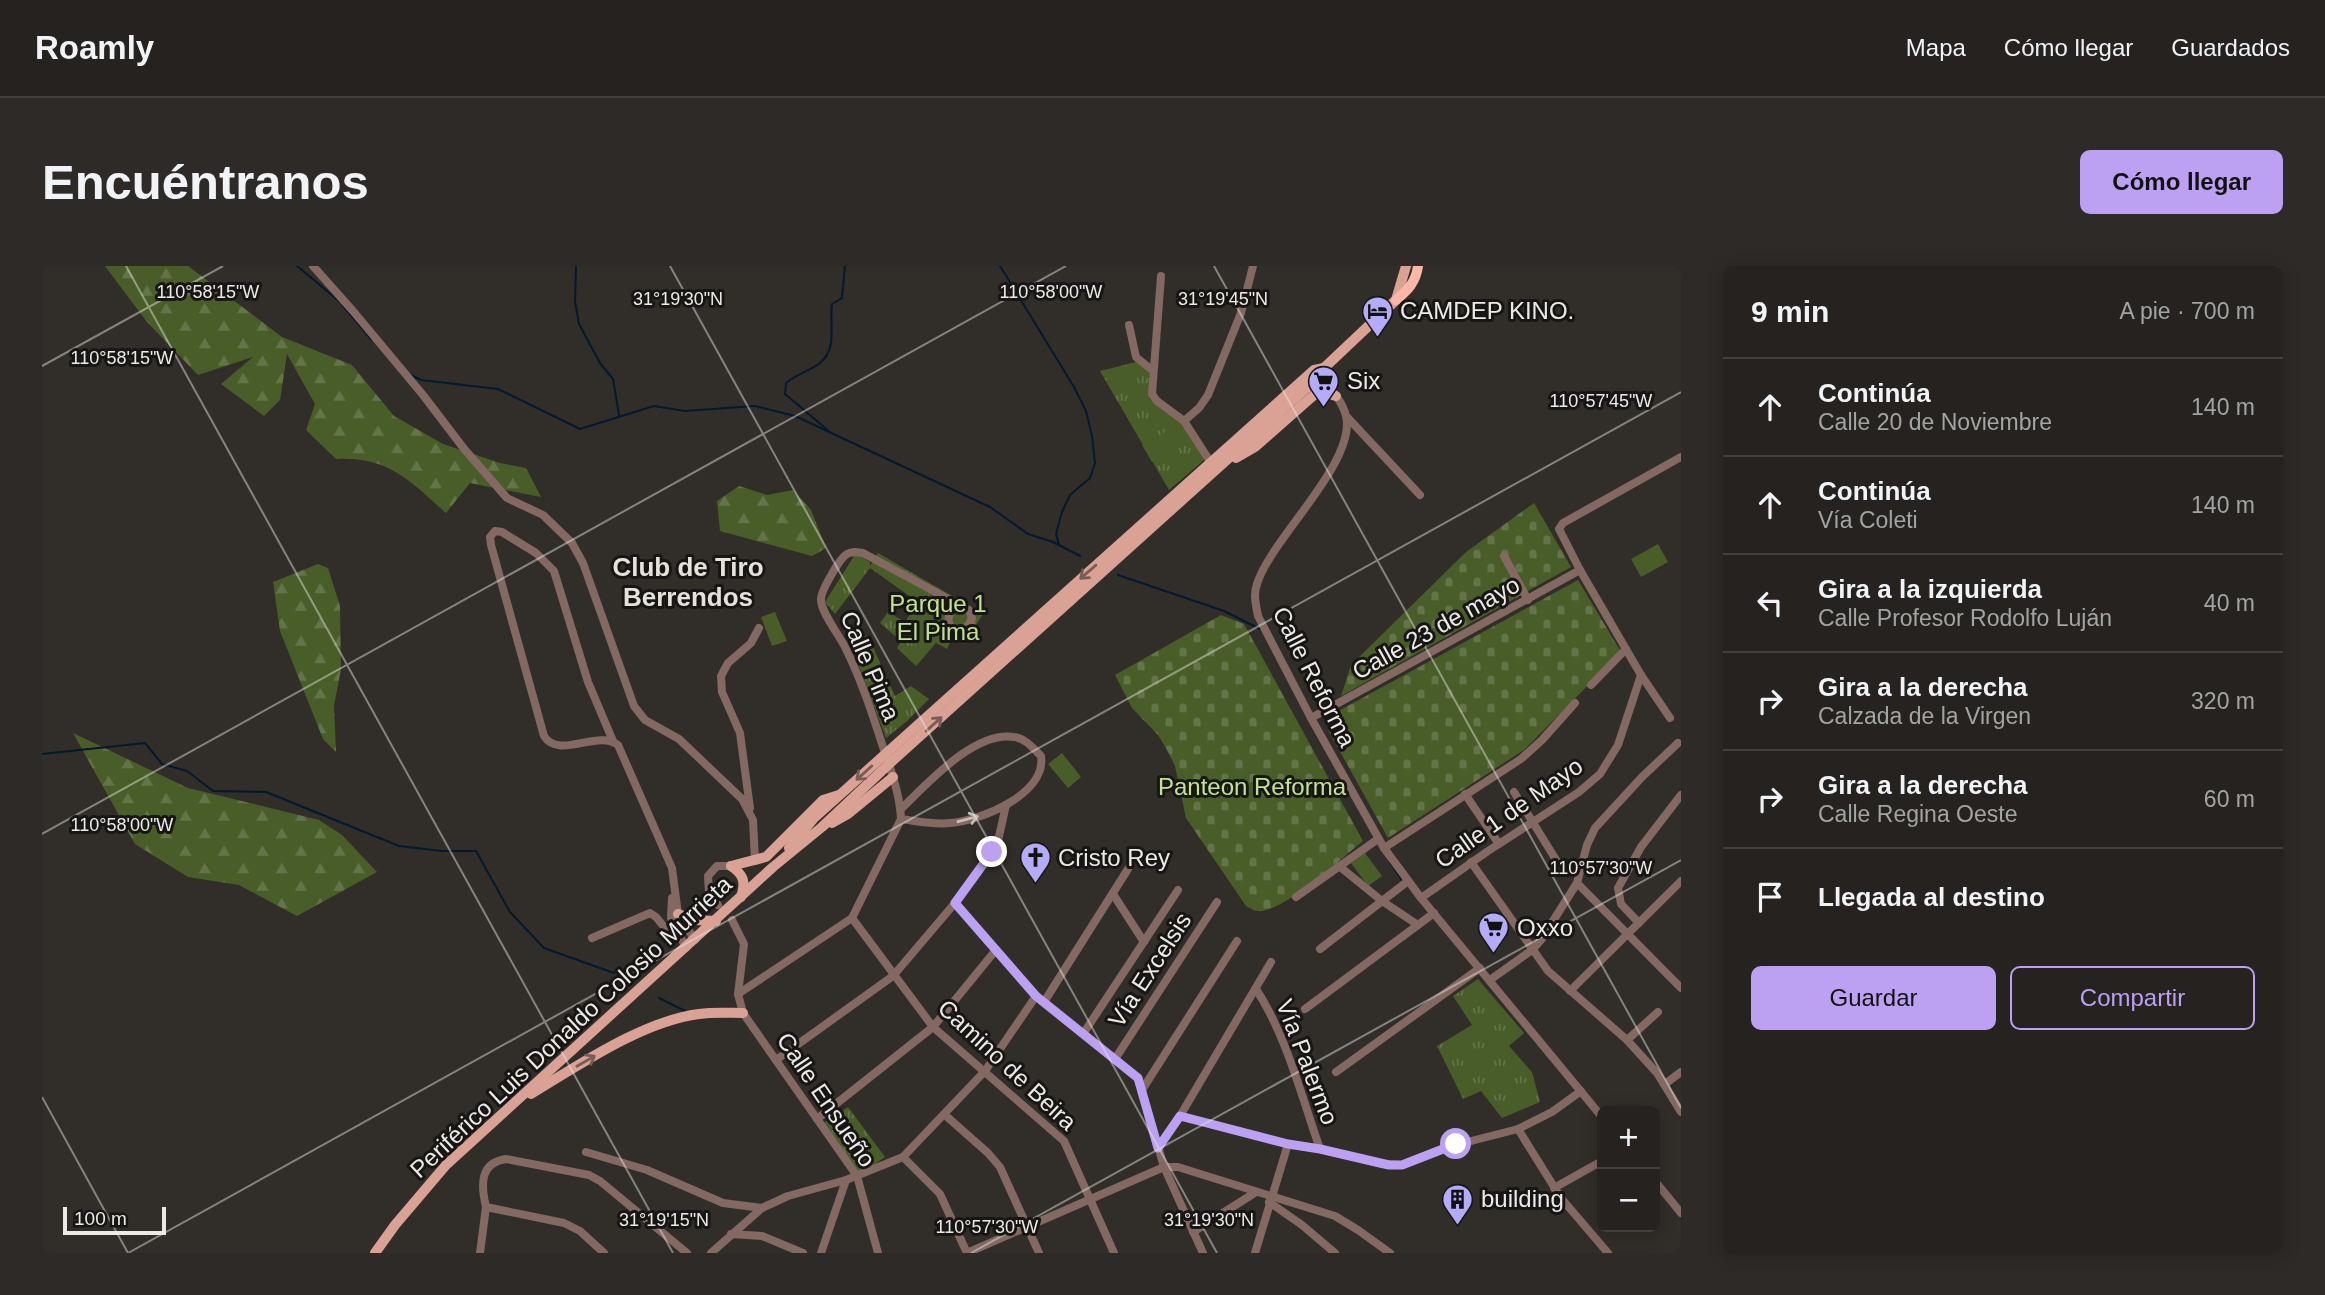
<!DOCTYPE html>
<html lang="es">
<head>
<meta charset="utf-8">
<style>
  :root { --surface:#25221f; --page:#2d2a28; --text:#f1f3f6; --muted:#a3a4a4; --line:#423f3d; --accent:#bca0f2 }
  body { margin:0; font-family:Arial,sans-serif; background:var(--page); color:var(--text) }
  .controls { position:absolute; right:21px; bottom:21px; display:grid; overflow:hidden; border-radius:10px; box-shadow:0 4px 18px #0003 }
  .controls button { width:63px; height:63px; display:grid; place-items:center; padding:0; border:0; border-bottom:2px solid var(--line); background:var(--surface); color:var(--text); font:35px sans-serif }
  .scale { position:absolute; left:21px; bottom:18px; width:103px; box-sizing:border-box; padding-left:7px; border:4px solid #eceae7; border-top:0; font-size:19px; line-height:24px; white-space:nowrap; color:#eceae7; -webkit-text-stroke:5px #181614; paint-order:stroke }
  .stop { position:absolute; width:21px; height:21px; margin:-16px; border:5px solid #bca0f2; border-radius:50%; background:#fff }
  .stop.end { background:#bca0f2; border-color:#fff; box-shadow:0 2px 7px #0008 }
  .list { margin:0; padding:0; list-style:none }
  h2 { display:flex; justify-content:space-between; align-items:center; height:91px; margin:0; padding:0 28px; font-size:30px }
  h2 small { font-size:23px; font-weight:400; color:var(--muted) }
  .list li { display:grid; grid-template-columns:46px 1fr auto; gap:21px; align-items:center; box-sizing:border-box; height:98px; padding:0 28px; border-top:2px solid var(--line) }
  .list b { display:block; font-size:26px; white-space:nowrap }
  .list p { margin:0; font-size:23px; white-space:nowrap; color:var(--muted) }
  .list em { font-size:23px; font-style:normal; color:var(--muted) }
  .actions { display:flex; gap:14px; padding:21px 28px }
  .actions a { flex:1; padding:16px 0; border:2px solid var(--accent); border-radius:10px; text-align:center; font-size:24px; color:var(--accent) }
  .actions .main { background:var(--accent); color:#111 }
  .icon { flex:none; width:38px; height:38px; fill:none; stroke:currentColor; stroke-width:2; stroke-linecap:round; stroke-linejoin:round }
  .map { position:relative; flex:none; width:1639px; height:987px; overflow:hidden; border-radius:10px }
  header { display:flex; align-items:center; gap:42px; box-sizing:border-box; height:98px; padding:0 35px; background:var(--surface); border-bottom:2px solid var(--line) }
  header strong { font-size:33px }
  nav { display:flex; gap:38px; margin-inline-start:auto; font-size:24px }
  .intro { display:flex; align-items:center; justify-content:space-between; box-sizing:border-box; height:168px; padding:0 42px }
  h1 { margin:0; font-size:49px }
  .button { padding:18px 32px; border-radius:10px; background:var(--accent); color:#111; font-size:24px; font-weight:700 }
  main { display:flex; gap:42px; padding:0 42px }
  aside { flex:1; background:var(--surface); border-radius:10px; box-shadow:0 4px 18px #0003 }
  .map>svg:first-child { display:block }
  .grass { fill:url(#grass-tufts) }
  .forest { fill:url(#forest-firs) }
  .cemetery { fill:url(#cemetery-stones) }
  .pitch { fill:#495d29 }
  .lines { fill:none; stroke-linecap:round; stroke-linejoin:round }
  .stream { stroke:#03192d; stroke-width:2 }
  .minor { stroke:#846862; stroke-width:8 }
  .major { stroke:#daa195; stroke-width:10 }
  .highway { stroke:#fcb7a9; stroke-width:10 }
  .oneway { stroke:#795c54 }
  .oneway2 { stroke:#c8bcb8 }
  .route { stroke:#bca0f2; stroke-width:9 }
  .ticks { fill:none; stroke:#eceae7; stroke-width:2; stroke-opacity:0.45 }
  .labels { text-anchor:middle; stroke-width:6; stroke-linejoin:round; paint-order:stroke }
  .poi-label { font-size:24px; fill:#eceae7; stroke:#181614; text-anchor:start }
  .park-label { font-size:24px; fill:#c1e391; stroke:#181614 }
  .street-label { font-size:24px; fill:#eceae7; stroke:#181614 }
  .neighbourhood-label { font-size:26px; font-weight:bold; fill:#e5e1db; stroke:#181614 }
  .ticks-label { font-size:18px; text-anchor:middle; fill:#eceae7; stroke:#181614; stroke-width:6; stroke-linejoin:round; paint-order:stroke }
</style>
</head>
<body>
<header>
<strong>Roamly</strong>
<nav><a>Mapa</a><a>Cómo llegar</a><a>Guardados</a></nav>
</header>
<div class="intro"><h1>Encuéntranos</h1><a class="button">Cómo llegar</a></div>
<main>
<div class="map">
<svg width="1639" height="987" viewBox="0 0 1639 987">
  <defs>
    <pattern id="grass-tufts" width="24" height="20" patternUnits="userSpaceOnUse" patternTransform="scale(1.75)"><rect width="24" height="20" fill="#495d29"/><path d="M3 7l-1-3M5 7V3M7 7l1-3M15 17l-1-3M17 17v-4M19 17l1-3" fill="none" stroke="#637448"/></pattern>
    <pattern id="forest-firs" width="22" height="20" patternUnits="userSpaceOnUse" patternTransform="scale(1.75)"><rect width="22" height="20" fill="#495d29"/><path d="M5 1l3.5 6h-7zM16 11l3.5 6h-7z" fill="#637448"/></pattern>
    <pattern id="cemetery-stones" width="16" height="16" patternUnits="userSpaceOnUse" patternTransform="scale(1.75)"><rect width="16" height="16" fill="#495d29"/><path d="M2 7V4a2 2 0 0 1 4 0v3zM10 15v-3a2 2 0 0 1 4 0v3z" fill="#637448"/></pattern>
  </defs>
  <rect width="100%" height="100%" fill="#312e29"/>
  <!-- grass -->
  <g class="grass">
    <path d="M1094 96 1108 106C1103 147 1125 139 1145 164 1152 173 1157 184 1162 194L1127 224 1058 105Z"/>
    <path d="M814 287 828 296V300L836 287 941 348 922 378 910 372 905 383 894 377 874 400 855 382 859 375 838 357 846 346 863 356 876 336 828 302 793 348 783 336Z"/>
    <path d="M805 368 826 370 853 430 869 420 887 433 865 455 844 472Z"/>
    <path d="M1436 713 1482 767 1467 780 1490 806 1498 836 1460 852 1439 825 1421 833 1395 780 1430 759 1411 730Z"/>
    <path d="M806 841 843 891 816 910 780 858Z"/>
  </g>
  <!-- forest -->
  <g class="forest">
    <path d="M63 0H146L240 71 310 99 352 150 401 178 458 197 484 202 499 231 428 217 404 247C368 215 346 190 294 193L264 164 273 138 245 88 238 134 222 150 179 118 211 91 156 109 105 56Z"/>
    <path d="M697 220 725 229 751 224 769 244 784 282 770 290 678 265 675 235Z"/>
    <path d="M276 298 286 302 298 340 299 403 292 440 294 486 281 473 238 365 231 316Z"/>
    <path d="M31 467 146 522 277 554 300 569 335 606 255 650 197 619 146 611 93 578Z"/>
  </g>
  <!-- cemetery -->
  <g class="cemetery">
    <path d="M1492 237 1529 301 1299 430 1309 399 1424 286Z"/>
    <path d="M1536 314 1579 386 1482 484 1346 572 1286 464 1291 448Z"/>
    <path d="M1179 349 1202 358 1321 575C1297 594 1249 640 1220 645 1213 646 1210 643 1204 640L1144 552 1133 500 1124 482 1116 469 1090 442 1073 409Z"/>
  </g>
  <!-- pitch -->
  <g class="pitch">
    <path d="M1134 160 1143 175 1110 196 1100 179Z"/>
    <path d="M1616 278 1626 296 1599 311 1589 293Z"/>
    <path d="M879 333 893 345 873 380 856 368Z"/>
    <path d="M733 346 745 375 730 380 719 351Z"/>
    <path d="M1020 487 1039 511 1026 522 1006 498Z"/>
    <path d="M1323 587 1340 610 1326 620 1309 597Z"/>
  </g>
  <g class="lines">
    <!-- stream -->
    <g class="stream">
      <path d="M255 0 297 35 329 73"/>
      <path d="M534 0 533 36 537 58 558 97 571 113 577 149"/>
      <path d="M958 0 1032 121 1044 145 1050 170 1053 197 1048 212 1028 229 1020 246 1014 268 1017 279"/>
      <path d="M369 109 379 114 456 123 538 163 612 140 643 145 713 140 753 150 948 241 986 268 1011 276 1038 290"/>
      <path d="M788 166 743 128 744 117C754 108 768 105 778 97 796 82 787 58 790 38L800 32 803 0"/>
      <path d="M1076 309 1182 345 1218 363"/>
      <path d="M0 488 103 477 120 498 145 505 171 525 224 526 357 580 400 585H434L468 646 502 682 572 707"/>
      <path d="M1347 595 1360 614"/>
      <path d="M617 732 643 745"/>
    </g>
    <!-- minor -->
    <g class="minor">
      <path d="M271 0 311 45 381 129 423 184 465 232 501 249 530 277 541 297 592 440 603 454 637 473 700 533 711 554 713 595"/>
      <path d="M1119 10 1110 128 1115 135 1142 155 1171 200"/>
      <path d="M1087 59 1094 91 1110 104"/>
      <path d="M1274 106C1285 119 1300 133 1304 150 1315 196 1228 274 1215 318 1211 329 1214 339 1216 350L1269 452 1342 582 1379 632 1560 851"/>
      <path d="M1305 151 1378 229"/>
      <path d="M1142 155 1157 142 1166 129 1199 47 1211 0"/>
      <path d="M1462 290 1486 334"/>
      <path d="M1549 419 1584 383"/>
      <path d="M1269 452 1538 304"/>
      <path d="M1628 452 1599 409 1538 304 1517 263 1521 257 1639 191"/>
      <path d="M571 475 546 416 512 305 494 287 460 266 453 265 448 271 449 279 502 470C517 494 556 463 576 479L630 602 636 648 653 674"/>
      <path d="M1472 526 1516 597"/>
      <path d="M1423 528 1457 578"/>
      <path d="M708 542 698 467 680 426 679 410 686 397 709 377 717 362"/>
      <path d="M859 543C885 518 933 464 972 471 983 472 991 482 999 490 1005 528 938 555 908 557 892 559 875 555 859 553"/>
      <path d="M1342 582 1479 493 1500 474 1533 437"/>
      <path d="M1429 596 1506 705 1585 774 1615 807 1639 846"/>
      <path d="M1297 600 1340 635 1376 659"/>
      <path d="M1535 617 1639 722"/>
      <path d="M1071 628 1102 676"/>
      <path d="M1254 631 1336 573"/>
      <path d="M630 632 629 652 644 682"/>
      <path d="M1379 632 1446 585 1537 526 1558 508 1576 479 1599 409"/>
      <path d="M913 637 994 730 1096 812 1122 901 1161 987"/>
      <path d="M676 639 667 626 666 610 675 600H689"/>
      <path d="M810 652 891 761 1022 875 1072 987"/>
      <path d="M690 654 702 678 696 728 701 747 815 910 836 987"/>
      <path d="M1597 657 1579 638 1576 622 1599 581 1639 529"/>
      <path d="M550 672 608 647 614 651 628 668H637"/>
      <path d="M1278 683 1366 615"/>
      <path d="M1448 714 1490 684 1499 674 1535 617 1545 579 1553 562 1600 511 1636 477"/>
      <path d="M1214 723C1245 771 1259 829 1278 883"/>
      <path d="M1528 725 1639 615"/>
      <path d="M696 728 810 652 859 553C858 529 849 504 841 481 830 447 819 413 803 381 797 369 779 346 779 334 778 326 798 292 805 288 810 285 815 286 821 287L927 344 930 352C927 360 923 364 914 365 901 357 908 348 912 336"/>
      <path d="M1002 736 1086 603"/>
      <path d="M1263 743 1392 647"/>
      <path d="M1041 768 1136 624"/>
      <path d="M1585 774 1616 746"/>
      <path d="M1073 793 1175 636"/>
      <path d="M734 794 851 710 913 637 950 586 956 575 964 539"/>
      <path d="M1294 806 1438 702"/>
      <path d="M1623 818 1639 806"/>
      <path d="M1100 824 1195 675"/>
      <path d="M903 849 946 887 958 901 997 987"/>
      <path d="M1138 850 1246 878"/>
      <path d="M775 853 891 761 953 685"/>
      <path d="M1476 863 1519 932 1566 987"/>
      <path d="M1116 882 1138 850 1229 696"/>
      <path d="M544 886 605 904 681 937 720 942 746 930 804 914 861 891 943 805 994 730"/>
      <path d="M861 891 898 928 925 987"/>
      <path d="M1613 915 1639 947"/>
      <path d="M1512 922 1560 895"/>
      <path d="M1227 936 1260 959 1293 987"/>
      <path d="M1151 966 1214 926"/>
      <path d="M689 968 720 970 761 987"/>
      <path d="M438 987 444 941"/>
      <path d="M562 987 538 965 522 957 444 941C439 920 437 897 464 893L547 909 558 915 645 987"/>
      <path d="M669 987 720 942"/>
      <path d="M779 987 804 914"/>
      <path d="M925 987 1122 901H1136L1293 950 1316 964 1348 987"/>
      <path d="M1213 987 1246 878 1278 883 1340 898 1360 899 1402 882 1476 863 1510 846 1539 825"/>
    </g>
    <!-- major -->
    <g class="major">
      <path d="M1194 192 1213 181 1272 129 1281 126 1294 130"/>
      <path d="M790 557 806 548 851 511"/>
      <path d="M747 582 772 552 1272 104 1282 102"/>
      <path d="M689 600 724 591 781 534 797 529"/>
      <path d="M689 600C702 609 704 616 699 631"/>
      <path d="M636 648 652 654 674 655"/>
      <path d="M489 828C537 799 601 755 657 748 671 746 686 747 701 747"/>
      <path d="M333 987 353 959 404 899 731 601 780 561 847 498 1278 110 1282 102 1354 34 1364 0"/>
    </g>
    <!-- highway -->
    <path class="highway" d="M1354 34C1366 24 1374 16 1376 0"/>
  </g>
  <!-- one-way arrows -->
  <defs><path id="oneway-shaft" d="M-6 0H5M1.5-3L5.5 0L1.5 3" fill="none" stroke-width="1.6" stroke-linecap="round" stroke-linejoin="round" transform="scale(1.75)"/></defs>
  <g class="oneway">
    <use href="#oneway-shaft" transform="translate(1046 306) rotate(139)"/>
    <use href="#oneway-shaft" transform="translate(892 458) rotate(-42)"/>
    <use href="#oneway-shaft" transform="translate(822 507) rotate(138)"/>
    <use href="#oneway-shaft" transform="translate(544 795) rotate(-30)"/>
  </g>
  <use class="oneway2" href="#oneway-shaft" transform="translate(926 553) rotate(-15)"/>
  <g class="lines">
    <!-- route -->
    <path class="route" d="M950 586 913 637 994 730 1096 812 1116 882 1138 850 1246 878 1278 883 1347 899H1360L1414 878"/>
  </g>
  <!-- ticks -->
  <path class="ticks" d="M84 0 631 987M628 0 1175 987M1172 0 1639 842M0 100 181 0M0 568 1024 0M0 831 86 987M86 987 1639 126M929 987 1639 594"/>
  <!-- icons -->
  <defs>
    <symbol id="hotel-pin" viewBox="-11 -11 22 30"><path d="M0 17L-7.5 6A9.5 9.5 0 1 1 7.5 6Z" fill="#b4acf9" stroke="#181614"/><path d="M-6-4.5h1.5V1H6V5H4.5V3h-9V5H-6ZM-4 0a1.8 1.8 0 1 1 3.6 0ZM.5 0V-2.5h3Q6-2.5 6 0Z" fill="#111"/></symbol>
    <symbol id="supermarket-pin" viewBox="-11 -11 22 30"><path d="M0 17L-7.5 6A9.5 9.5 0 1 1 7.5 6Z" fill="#b4acf9" stroke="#181614"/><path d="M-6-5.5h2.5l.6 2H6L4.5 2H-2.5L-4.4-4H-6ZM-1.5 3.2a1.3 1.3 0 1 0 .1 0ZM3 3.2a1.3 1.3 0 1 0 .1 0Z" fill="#111"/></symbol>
    <symbol id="church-pin" viewBox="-11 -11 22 30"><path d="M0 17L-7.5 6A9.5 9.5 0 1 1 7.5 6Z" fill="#b4acf9" stroke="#181614"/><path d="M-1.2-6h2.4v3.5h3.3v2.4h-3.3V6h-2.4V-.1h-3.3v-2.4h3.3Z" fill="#111"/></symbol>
    <symbol id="building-pin" viewBox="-11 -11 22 30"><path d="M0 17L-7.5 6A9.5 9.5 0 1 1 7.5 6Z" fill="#b4acf9" stroke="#181614"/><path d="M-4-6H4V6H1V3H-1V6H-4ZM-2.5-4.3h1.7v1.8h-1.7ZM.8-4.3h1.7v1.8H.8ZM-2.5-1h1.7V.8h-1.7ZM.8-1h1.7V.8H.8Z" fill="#111"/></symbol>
  </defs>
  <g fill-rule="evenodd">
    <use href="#hotel-pin" x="1318" y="28" width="35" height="47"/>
    <use href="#supermarket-pin" x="1264" y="98" width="35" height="47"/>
    <use href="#church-pin" x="976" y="574" width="35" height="47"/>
    <use href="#supermarket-pin" x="1434" y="644" width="35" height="47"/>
    <use href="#building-pin" x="1398" y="916" width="35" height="47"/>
  </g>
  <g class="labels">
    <!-- poi labels -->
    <g class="poi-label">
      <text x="1358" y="53">CAMDEP KINO.</text>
      <text x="1305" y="123">Six</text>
      <text x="1016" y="600">Cristo Rey</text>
      <text x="1475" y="670">Oxxo</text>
      <text x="1439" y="941">building</text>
    </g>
    <!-- park labels -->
    <g class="park-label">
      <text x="896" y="346">Parque 1<tspan x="896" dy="28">El Pima</tspan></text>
      <text x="1210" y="529">Panteon Reforma</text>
    </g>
    <!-- street labels -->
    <g class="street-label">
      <text transform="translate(1394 362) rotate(-29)" y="8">Calle 23 de mayo</text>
      <text transform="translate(828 400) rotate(67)" y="8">Calle Pima</text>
      <text transform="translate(1272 411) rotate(63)" y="8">Calle Reforma</text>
      <text transform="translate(1467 547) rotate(-35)" y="8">Calle 1 de Mayo</text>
      <text transform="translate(1108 704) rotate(-57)" y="8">Vía Excelsis</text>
      <text transform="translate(529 761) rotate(-43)" y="8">Periférico Luis Donaldo Colosio Murrieta</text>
      <text transform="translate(1265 796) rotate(69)" y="8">Vía Palermo</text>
      <text transform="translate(965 799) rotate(43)" y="8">Camino de Beira</text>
      <text transform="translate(784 834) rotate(56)" y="8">Calle Ensueño</text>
    </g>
    <!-- neighbourhood labels -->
    <g class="neighbourhood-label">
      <text x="646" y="310">Club de Tiro<tspan x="646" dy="30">Berrendos</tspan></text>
    </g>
  </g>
  <g class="ticks-label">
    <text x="166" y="32">110°58'15"W</text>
    <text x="1009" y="32">110°58'00"W</text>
    <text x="636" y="39">31°19'30"N</text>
    <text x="1181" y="39">31°19'45"N</text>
    <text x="80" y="98">110°58'15"W</text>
    <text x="1559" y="141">110°57'45"W</text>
    <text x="80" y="565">110°58'00"W</text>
    <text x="1559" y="608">110°57'30"W</text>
    <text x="622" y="960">31°19'15"N</text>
    <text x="1167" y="960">31°19'30"N</text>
    <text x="945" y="967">110°57'30"W</text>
  </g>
</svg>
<div class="controls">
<button>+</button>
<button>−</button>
</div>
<div class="scale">100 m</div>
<div class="stop" style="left:1414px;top:878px"></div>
<div class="stop end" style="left:950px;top:586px"></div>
</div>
<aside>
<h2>9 min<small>A pie · 700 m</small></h2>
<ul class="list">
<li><svg class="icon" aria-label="ahead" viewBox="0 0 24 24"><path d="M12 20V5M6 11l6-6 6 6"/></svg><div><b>Continúa</b><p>Calle 20 de Noviembre</p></div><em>140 m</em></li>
<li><svg class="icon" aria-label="ahead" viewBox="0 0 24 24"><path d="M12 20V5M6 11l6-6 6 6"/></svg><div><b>Continúa</b><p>Vía Coleti</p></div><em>140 m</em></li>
<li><svg class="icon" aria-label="left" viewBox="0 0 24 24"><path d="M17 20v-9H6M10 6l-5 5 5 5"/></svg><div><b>Gira a la izquierda</b><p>Calle Profesor Rodolfo Luján</p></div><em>40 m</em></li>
<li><svg class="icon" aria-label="right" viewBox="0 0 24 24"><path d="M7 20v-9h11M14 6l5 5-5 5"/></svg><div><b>Gira a la derecha</b><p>Calzada de la Virgen</p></div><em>320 m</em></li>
<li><svg class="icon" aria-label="right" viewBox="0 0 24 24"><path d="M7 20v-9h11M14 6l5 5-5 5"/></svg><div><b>Gira a la derecha</b><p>Calle Regina Oeste</p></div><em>60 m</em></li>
<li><svg class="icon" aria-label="arrive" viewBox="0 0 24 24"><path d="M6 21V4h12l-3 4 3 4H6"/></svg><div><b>Llegada al destino</b></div></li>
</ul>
<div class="actions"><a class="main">Guardar</a><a>Compartir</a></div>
</aside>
</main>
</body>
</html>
